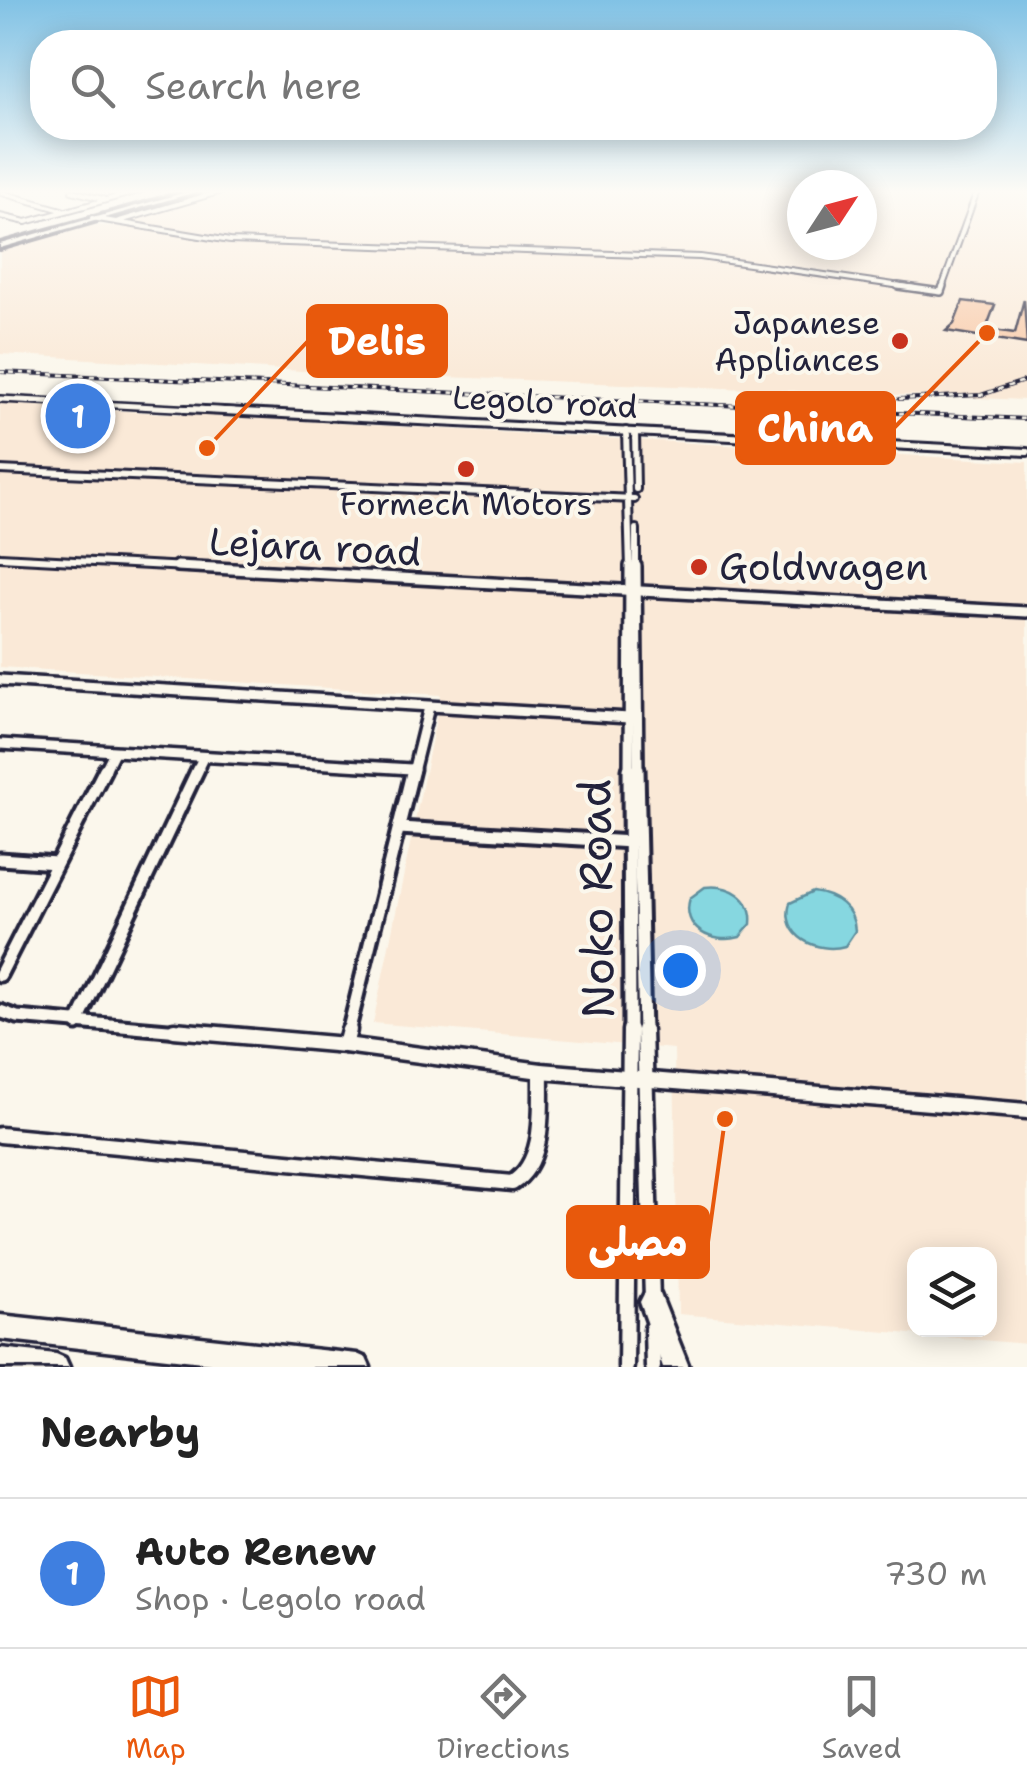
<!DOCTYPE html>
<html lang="en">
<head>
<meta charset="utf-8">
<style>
  :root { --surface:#fff; --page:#f6f6f6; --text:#222; --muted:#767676; --line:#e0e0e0; --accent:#ea580c }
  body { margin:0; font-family:"Shantell Sans","Playpen Sans Arabic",sans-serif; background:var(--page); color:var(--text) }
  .controls { position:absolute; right:30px; bottom:30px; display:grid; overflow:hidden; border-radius:20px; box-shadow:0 5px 25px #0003 }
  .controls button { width:90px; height:90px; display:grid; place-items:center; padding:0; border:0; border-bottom:2px solid var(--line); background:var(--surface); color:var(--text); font:50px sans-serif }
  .compass { position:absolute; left:787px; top:170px; width:90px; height:90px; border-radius:50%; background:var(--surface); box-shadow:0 5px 25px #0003; rotate:54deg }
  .you { position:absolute; left:680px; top:970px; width:35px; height:35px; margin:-25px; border:8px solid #fff; border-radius:50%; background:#1a73e8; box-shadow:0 0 0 15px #1a73e833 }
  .badge { display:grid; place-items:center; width:65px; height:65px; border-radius:50%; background:var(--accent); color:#fff; font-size:32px; font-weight:700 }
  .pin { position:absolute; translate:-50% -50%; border:5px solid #fff; box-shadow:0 2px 10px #0006 }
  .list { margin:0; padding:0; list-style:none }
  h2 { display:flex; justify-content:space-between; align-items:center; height:130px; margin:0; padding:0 40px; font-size:42px }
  h2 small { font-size:32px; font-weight:400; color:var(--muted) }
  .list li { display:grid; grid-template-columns:65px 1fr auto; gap:30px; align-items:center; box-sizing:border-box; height:150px; padding:0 40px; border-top:2px solid var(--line) }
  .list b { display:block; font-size:38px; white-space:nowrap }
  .list p { margin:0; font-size:32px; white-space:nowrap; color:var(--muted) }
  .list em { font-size:32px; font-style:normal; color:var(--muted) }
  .icon { flex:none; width:55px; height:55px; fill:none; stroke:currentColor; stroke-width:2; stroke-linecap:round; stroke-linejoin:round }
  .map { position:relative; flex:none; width:1027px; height:1367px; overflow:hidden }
  .search { position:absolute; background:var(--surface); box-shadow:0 5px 25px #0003; left:30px; right:30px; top:30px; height:110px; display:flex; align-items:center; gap:25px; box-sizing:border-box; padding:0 35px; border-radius:40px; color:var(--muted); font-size:38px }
  .sheet { height:280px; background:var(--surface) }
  nav { display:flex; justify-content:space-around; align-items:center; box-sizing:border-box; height:140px; border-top:2px solid var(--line); background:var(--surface); font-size:28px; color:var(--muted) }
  nav a { display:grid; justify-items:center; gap:5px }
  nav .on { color:var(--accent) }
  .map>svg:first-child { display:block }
  .built { fill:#fae9d7; fill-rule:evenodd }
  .water { fill:#86d7e0; stroke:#5e8f9e; stroke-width:2.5 }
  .building { fill:#f8c9a7; stroke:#22223b; stroke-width:2.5 }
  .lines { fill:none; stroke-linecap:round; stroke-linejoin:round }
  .minor-far5-casing { stroke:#22223b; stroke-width:8 }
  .minor-far4-casing { stroke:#22223b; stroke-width:10 }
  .minor-far3-casing { stroke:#22223b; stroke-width:12 }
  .minor-far2-casing { stroke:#22223b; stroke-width:16 }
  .minor-far1-casing { stroke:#22223b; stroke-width:19 }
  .minor-casing { stroke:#22223b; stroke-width:21 }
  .secondary-casing { stroke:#22223b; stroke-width:8 }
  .primary-casing { stroke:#22223b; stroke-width:7 }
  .minor-far5 { stroke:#fbf7ec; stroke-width:4 }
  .minor-far4 { stroke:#fbf7ec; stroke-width:5 }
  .minor-far3 { stroke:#fbf7ec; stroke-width:6 }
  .minor-far2 { stroke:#fbf7ec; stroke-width:9 }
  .minor-far1 { stroke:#fbf7ec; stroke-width:11 }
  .minor { stroke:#fbf7ec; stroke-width:14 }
  .secondary { fill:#fbf7ec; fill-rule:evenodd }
  .primary { fill:#fbf7ec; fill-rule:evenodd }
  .rail-casing { stroke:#22223b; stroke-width:4 }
  .rail { stroke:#fbf7ec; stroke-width:2.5; stroke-dasharray:5; stroke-linecap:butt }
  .poi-dot { fill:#c8321e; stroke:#fbf7ec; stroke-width:4 }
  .labels { text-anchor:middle; stroke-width:8; stroke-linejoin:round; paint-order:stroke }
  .far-poi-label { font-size:32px; fill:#22223b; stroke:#fbf7ec; text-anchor:end }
  .far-street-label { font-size:32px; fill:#22223b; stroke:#fbf7ec }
  .street-label { font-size:38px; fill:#22223b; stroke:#fbf7ec }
  .poi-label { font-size:38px; fill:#22223b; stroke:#fbf7ec; text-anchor:start }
  .near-street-label { font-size:45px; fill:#22223b; stroke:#fbf7ec }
  .leader { fill:none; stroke:#e8590c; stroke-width:4 }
  .callout-dot { fill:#e8590c; stroke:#fbf7ec; stroke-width:4 }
  .callout { fill:#e8590c; stroke:#e8590c; stroke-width:4 }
  .callout-label { font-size:40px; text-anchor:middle; font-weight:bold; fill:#fff }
</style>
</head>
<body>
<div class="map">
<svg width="1027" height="1367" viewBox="0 0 1027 1367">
  <rect width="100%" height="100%" fill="#fbf7ec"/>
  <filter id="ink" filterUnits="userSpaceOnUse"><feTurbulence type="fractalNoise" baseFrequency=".01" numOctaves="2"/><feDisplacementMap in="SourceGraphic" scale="20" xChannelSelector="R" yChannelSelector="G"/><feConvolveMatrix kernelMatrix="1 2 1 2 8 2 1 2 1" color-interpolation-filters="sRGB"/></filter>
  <g filter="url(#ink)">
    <!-- built -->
    <g class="built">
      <path d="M230 191H802V245H862V191H1027V400L321 372 0 354V250L88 225 113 226Z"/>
      <path d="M0 404 1027 462V1344L678 1314 674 1049 373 1023 441 695 0 667ZM914 1254H990V1330H914Z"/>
    </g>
    <!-- water -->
    <g class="water">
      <path d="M705 887C729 884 754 897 751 924L740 937C713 945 680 929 690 898Z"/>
      <path d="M813 892C835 895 854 907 855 931L845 946C817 954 780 936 790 903Z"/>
    </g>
    <!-- building -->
    <path class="building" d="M1024 299 1027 344 946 331 954 324 963 301 995 305 986 329 1015 333Z"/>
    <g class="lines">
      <defs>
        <g id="minor-far5">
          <path d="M72 191 103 199"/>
          <path d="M2 193 62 210"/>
          <path d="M0 216 26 222 139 191"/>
          <path d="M92 218 230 241 700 257 915 288"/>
          <path d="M116 222 222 191"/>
          <path d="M942 288 977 191"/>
        </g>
        <g id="minor-far4">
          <path d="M898 286 941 292 943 286"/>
          <path d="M0 399 234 411"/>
        </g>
        <g id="minor-far3">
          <path d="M185 409 1027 452"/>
          <path d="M626 431 630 569"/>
          <path d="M635 432 636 489"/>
          <path d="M0 470 634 499"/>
          <path d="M636 529V569"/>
          <path d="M0 557 224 569"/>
        </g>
        <g id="minor-far2">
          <path d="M177 566 1027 612"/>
          <path d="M636 566 638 772"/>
          <path d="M0 680 629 718"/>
          <path d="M0 744 411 769"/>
          <path d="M104 772 113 754"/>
          <path d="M196 772 203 758"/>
          <path d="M413 772 429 707"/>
          <path d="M629 772 630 566"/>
        </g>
        <g id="minor-far1">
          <path d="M629 769 630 1033"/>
          <path d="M638 769 644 1033"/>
          <path d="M399 828 631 842"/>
          <path d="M0 859 56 863"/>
          <path d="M0 975 105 769"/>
          <path d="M0 1011 17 1017 203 1033"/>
          <path d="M77 1024 198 769"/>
          <path d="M348 1033 413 769"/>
        </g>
        <g id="minor">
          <path d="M174 1030 345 1045 541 1071 1027 1111"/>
          <path d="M644 1030 652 1299"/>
          <path d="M345 1045 349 1030"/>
          <path d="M0 1135 512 1183C547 1161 540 1107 541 1071"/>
          <path d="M652 1329 653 1367"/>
          <path d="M626 1367 630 1030"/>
        </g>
        <path id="secondary" d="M190 191H199L0 248V244Z"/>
        <g id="primary">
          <path d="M652 1290 660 1294 689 1367H663L640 1302 644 1294Z"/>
          <path d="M0 1315 357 1354 366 1358 370 1367H246L0 1339Z"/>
          <path d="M0 1348 56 1354 65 1358 69 1367H0Z"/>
        </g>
      </defs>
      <!-- minor-far5 casing -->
      <use href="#minor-far5" class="minor-far5-casing"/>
      <!-- minor-far4 casing -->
      <use href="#minor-far4" class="minor-far4-casing"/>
      <!-- minor-far3 casing -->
      <use href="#minor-far3" class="minor-far3-casing"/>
      <!-- minor-far2 casing -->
      <use href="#minor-far2" class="minor-far2-casing"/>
      <!-- minor-far1 casing -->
      <use href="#minor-far1" class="minor-far1-casing"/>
      <!-- minor casing -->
      <use href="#minor" class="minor-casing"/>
      <!-- secondary casing -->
      <use href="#secondary" class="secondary-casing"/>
      <!-- primary casing -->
      <use href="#primary" class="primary-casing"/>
      <!-- minor-far5 -->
      <use href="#minor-far5" class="minor-far5"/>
      <!-- minor-far4 -->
      <use href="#minor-far4" class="minor-far4"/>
      <!-- minor-far3 -->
      <use href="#minor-far3" class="minor-far3"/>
      <!-- minor-far2 -->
      <use href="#minor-far2" class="minor-far2"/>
      <!-- minor-far1 -->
      <use href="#minor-far1" class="minor-far1"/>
      <!-- minor -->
      <use href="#minor" class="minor"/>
      <!-- secondary -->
      <use href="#secondary" class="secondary"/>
      <!-- primary -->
      <use href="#primary" class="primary"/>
      <defs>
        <g id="rail">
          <path d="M0 372 1027 419"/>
          <path d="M899 399 981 395 1027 380"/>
        </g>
      </defs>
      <!-- rail casing -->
      <use href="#rail" class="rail-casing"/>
      <!-- rail -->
      <use href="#rail" class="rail"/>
    </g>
  </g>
  <!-- sky -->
  <linearGradient id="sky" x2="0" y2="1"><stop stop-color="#81c2e5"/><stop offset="0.5" stop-color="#fdfbf6"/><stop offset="1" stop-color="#fdfbf6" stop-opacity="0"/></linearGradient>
  <rect width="1027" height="383" fill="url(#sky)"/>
  <!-- markers -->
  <g class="poi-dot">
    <circle cx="900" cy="341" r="10"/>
    <circle cx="466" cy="469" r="10"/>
    <circle cx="699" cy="567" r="10"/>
  </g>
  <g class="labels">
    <!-- far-poi labels -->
    <g class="far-poi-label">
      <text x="880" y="334">Japanese<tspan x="880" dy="37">Appliances</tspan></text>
      <text x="466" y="515" text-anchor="middle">Formech Motors</text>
    </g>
    <!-- far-street labels -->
    <g class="far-street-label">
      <text transform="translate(545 402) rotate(3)" y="11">Legolo road</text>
    </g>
    <!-- street labels -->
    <g class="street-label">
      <text transform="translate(315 547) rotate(3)" y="13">Lejara road</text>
    </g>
    <!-- poi labels -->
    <g class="poi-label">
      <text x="719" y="580">Goldwagen</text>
    </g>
    <!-- near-street labels -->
    <g class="near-street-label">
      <text transform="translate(596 899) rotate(-91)" y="16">Noko Road</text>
    </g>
  </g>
  <!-- callouts -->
  <path class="leader" d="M207 448L308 341M987 333L894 428M725 1119L708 1242"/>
  <g class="callout-dot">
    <circle cx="207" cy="448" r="10"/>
    <circle cx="987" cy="333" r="10"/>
    <circle cx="725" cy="1119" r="10"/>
  </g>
  <g class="callout">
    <rect x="308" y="306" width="138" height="70" rx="10"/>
    <rect x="737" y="393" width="157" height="70" rx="10"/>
    <rect x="568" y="1207" width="140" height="70" rx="10"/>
  </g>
  <g class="callout-label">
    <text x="377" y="355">Delis</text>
    <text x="815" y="442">China</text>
    <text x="638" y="1256">مصلى</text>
  </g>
</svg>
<div class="controls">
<button><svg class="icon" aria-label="layers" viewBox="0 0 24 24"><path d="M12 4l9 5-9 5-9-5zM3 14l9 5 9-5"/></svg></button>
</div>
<svg class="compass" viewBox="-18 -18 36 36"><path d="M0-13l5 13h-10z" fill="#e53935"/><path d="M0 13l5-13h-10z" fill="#767676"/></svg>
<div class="you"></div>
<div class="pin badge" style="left:78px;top:416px;background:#3f7fe0">1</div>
<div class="search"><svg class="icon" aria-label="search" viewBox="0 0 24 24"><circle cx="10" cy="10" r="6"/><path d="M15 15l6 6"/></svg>Search here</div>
</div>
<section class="sheet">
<h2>Nearby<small></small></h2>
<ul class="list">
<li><span class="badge" style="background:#3f7fe0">1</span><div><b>Auto Renew</b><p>Shop · Legolo road</p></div><em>730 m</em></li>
</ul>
</section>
<nav>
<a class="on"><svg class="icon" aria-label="map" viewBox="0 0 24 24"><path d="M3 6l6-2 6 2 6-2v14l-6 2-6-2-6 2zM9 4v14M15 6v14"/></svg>Map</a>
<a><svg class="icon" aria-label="directions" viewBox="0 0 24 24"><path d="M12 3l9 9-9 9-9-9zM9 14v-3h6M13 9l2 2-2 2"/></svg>Directions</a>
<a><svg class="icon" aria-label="saved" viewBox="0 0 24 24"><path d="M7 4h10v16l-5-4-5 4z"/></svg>Saved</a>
</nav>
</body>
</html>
